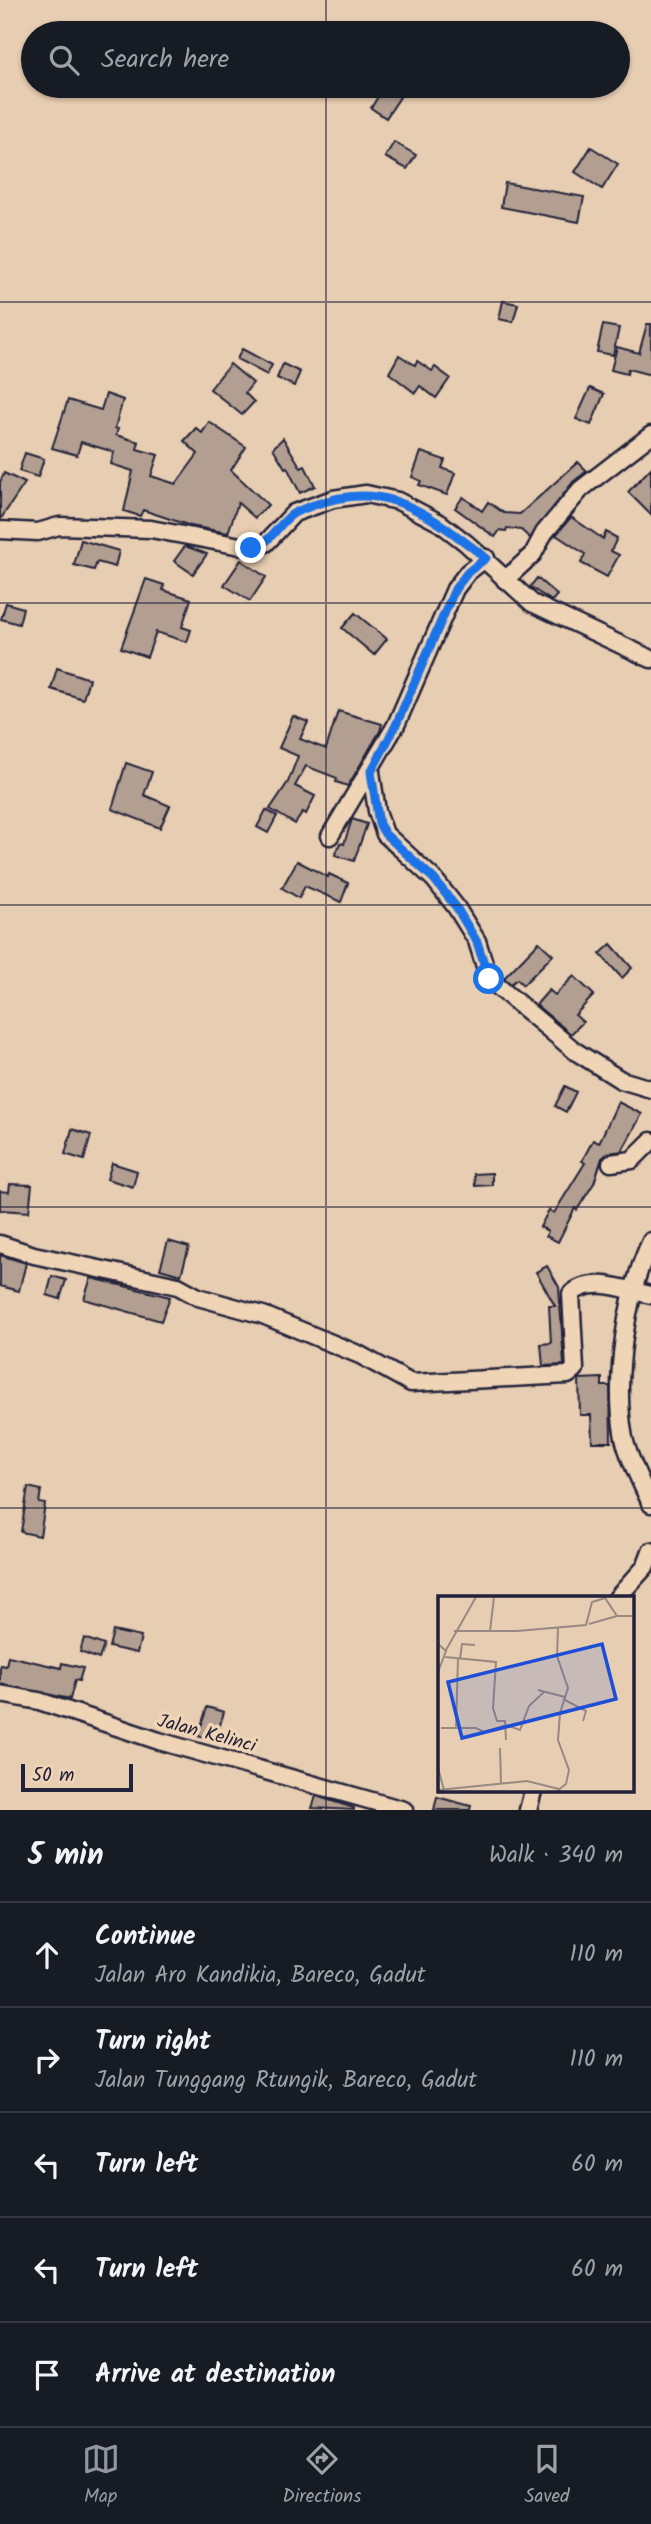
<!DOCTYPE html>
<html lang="en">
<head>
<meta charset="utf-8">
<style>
  :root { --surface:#171b24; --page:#242831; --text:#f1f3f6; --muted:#9ea1a6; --line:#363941; --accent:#9495a2 }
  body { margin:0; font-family:Kalam,sans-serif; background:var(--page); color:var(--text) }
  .scale { position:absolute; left:21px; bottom:18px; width:112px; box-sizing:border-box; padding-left:7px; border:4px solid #22223b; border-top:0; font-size:19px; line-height:24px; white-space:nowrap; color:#22223b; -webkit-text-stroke:5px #efd4b6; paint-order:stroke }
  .stop { position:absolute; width:21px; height:21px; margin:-16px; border:5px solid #1a73e8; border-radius:50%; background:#fff }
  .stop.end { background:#1a73e8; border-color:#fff; box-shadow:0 2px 7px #0008 }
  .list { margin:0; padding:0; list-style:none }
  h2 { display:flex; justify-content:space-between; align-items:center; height:91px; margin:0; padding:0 28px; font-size:30px }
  h2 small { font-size:23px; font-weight:400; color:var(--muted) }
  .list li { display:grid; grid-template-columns:46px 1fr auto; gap:21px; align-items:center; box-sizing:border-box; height:105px; padding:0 28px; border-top:2px solid var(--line) }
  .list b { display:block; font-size:26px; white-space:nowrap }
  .list p { margin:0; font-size:23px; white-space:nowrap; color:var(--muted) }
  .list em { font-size:23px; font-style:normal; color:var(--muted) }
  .icon { flex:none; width:38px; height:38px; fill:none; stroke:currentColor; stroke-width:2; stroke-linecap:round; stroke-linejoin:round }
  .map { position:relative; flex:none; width:651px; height:1810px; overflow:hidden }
  .search { position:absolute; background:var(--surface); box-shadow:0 2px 5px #0004; left:21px; right:21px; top:21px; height:77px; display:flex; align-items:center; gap:18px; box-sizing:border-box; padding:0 24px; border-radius:38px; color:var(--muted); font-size:26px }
  .sheet { height:616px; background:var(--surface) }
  nav { display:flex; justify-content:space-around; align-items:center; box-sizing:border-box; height:98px; border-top:2px solid var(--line); background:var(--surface); font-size:19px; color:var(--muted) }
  nav a { display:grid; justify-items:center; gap:4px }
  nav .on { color:var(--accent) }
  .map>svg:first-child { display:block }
  .building { fill:#b29f91; stroke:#22223b; stroke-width:2 }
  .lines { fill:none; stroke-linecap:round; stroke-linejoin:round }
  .minor-casing { stroke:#22223b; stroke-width:21 }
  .minor { stroke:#efd4b6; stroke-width:16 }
  .route { stroke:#1a73e8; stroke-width:9 }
  .grid { fill:none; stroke:#22223b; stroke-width:2; stroke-opacity:0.55 }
  .labels { text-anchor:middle; stroke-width:7; stroke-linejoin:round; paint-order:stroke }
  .street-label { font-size:19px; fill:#22223b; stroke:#efd4b6 }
  .inset-road { fill:none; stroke:#988982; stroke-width:2 }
  .view { fill:#1d4ed8; fill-opacity:0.15; stroke:#1d4ed8; stroke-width:3.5 }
  .inset-edge { fill:none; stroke:#22223b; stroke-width:3.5 }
</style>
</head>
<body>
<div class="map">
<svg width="651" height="1810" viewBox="0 0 651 1810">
  <rect width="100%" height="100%" fill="#e7cdb1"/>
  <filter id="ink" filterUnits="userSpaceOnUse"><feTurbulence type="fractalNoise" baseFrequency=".0143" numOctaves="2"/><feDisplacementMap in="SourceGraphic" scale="14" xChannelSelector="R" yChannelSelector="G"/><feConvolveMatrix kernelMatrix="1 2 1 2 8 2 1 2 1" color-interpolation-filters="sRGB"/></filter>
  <g filter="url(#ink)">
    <!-- building -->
    <g class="building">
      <path d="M384 87 400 97 386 118 371 108Z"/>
      <path d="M394 142 416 155 407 169 385 157Z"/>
      <path d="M591 147 618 164 602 189 575 172Z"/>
      <path d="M505 183 584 197 579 222 501 207Z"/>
      <path d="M503 301 518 304 513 322 499 319Z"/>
      <path d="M647 324H651V375L628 369 627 374 611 370 617 347 639 353Z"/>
      <path d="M603 325 619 328 613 355 597 352Z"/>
      <path d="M242 349 272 365 267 375 237 359Z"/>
      <path d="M399 355 415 365 417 361 432 371 435 367 450 378 436 398 420 386 415 393 389 373Z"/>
      <path d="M230 364 253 383 245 393 254 402 242 415 210 389Z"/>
      <path d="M283 364 300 372 294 386 277 378Z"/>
      <path d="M590 388 604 394 591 425 576 419Z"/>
      <path d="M106 394 123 400 115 428 118 429 116 435 139 442 137 449 158 455 151 476 176 484 198 454 184 441 196 428 202 433 209 422 246 447 231 470 268 505 255 518 238 503 228 533 191 526 143 510 140 516 124 511 133 471 111 464 114 452 81 442 77 455 52 448 68 400 101 410Z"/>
      <path d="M283 438 301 468 305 466 315 486 300 493 287 467 285 468 273 448Z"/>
      <path d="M421 452 445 460 442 468 455 473 447 495 419 485 421 481 412 477Z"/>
      <path d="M25 453 44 459 38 477 19 471Z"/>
      <path d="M578 462 587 471 573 482 530 538 521 530 507 528 506 531 500 530 495 537 455 508 463 497 482 511 488 502 504 513 520 514Z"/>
      <path d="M651 468V515L628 492Z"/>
      <path d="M4 473 25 483 0 520V482Z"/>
      <path d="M571 517 603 539 606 532 617 538 611 551 619 555 607 577 581 563 585 554 556 535Z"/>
      <path d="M81 540 119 551 115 567 97 562 94 570 74 565Z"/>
      <path d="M185 546 207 554 193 574 174 561Z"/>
      <path d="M241 560 266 577 250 601 224 585Z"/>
      <path d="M537 578 557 595 552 601 530 587Z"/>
      <path d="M146 579 164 585 163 590 191 599 182 627 191 630 187 642 156 632 147 657 121 648Z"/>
      <path d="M6 603 23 608 19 624 1 619Z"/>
      <path d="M355 613 387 639 374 655 342 628Z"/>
      <path d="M57 668 89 679 83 699 51 689Z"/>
      <path d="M338 711 382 724 380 731 348 786 336 782 337 778 306 766 295 786 315 796 306 814 303 812 295 824 270 809 288 782 298 756 279 748 293 716 308 722 300 739 326 749Z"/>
      <path d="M126 763 152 772 144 795 170 806 160 828 112 809Z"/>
      <path d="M266 810 277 816 268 833 257 827Z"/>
      <path d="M352 819 367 824 354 861 335 855 340 843 344 844Z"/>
      <path d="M297 861 328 877 329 874 348 883 341 902 305 886 299 898 282 888Z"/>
      <path d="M539 942 553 955 523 985 517 979 511 984 504 978Z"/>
      <path d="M611 944 632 968 622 978 600 954Z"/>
      <path d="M574 976 594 995 575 1015 583 1022 571 1034 536 1005 549 990 555 995Z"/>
      <path d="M565 1086 576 1092 566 1112 555 1106Z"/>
      <path d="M618 1102 642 1114 622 1151 609 1153 602 1158 594 1183 577 1210 575 1208 558 1242 546 1236 548 1231 540 1227 549 1210 554 1213 585 1163 582 1161 593 1140 599 1143Z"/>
      <path d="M72 1129 91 1135 84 1160 65 1154Z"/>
      <path d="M112 1163 137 1171 133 1187 107 1179Z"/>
      <path d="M492 1173V1185L475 1186 474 1174Z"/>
      <path d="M10 1184 32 1185 29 1212 0 1210V1191L9 1192Z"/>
      <path d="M168 1241 189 1247 181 1275 160 1269Z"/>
      <path d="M0 1255 26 1263 19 1291 0 1286Z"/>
      <path d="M547 1266 559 1287 564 1365 543 1366 541 1344 551 1343 549 1306H555L536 1272Z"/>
      <path d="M52 1276 66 1280 60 1299 47 1295Z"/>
      <path d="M91 1278 170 1297 161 1321 84 1299Z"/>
      <path d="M602 1378V1386H610L611 1442H592L591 1415H580L579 1379Z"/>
      <path d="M28 1487 41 1490 39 1503 45 1504 40 1536 21 1532Z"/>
      <path d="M113 1631 141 1637 137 1653 109 1647Z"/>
      <path d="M84 1638 104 1645 99 1659 80 1652Z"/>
      <path d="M8 1656 61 1668 62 1663 83 1668 79 1681 75 1680 70 1699 0 1684V1665L6 1666Z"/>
      <path d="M207 1707 224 1712 215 1741 198 1736Z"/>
      <path d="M316 1796 354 1808V1810L312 1808Z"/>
      <path d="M437 1797 471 1806 470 1810H434Z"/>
    </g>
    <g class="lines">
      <defs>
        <g id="minor">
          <path d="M0 530 38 532 59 526 151 529 251 548 266 543 294 513 333 499 366 494 398 501 440 523 466 543 532 603 651 659"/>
          <path d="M505 580 533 554 544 533 581 489 651 435"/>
          <path d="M371 772 377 811 385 834 434 879 456 907 477 941 489 979 575 1051 621 1080 651 1089"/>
          <path d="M330 836 396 725 455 589 468 572 486 558"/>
          <path d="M611 1163 632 1160 651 1141"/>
          <path d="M651 1241C626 1293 613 1381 624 1438 629 1460 642 1484 651 1504"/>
          <path d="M0 1244 34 1255 178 1286 198 1297 263 1315 360 1355 411 1383 568 1375 575 1369 571 1294C592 1275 626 1290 651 1295"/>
          <path d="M617 1598 645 1567 651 1551"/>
          <path d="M0 1694 39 1701 159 1741 404 1810"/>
          <path d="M528 1810 533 1791"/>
        </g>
      </defs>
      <!-- minor casing -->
      <use href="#minor" class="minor-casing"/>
      <!-- minor -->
      <use href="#minor" class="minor"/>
    </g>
  </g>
  <g class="lines" filter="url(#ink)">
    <!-- route -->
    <path class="route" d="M251 548C273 544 279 520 296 512 380 475 420 507 486 558L468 572 455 589 396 725 371 772 379 824 385 834 434 879 456 907 477 942 489 979"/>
  </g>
  <!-- grid -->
  <path class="grid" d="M326 0V33M326 86V1810M0 302H651M0 603H651M0 905H651M0 1207H651M0 1508H651"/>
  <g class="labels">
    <!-- street labels -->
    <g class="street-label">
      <text transform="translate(207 1732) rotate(15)" y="7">Jalan Kelinci</text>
    </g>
  </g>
  <!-- overview -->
  <g transform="translate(438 1596)">
    <rect width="196" height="196" fill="#e7cdb1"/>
    <path class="inset-road" d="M151 28 179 20M16 35H79L148 29 154 6 167 2 179 20H196M52 35 56 1M0 48 8 55 0 76M8 54 38 1M7 61 58 66 55 112 59 125H67L68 144M22 63 24 48 37 49M100 94 127 101M125 103 148 115 145 125M0 130V172M18 131 20 63M3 132H38L46 136 68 129 82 134 91 110 106 96M62 152 63 187M0 172 6 194M0 194 89 185 121 193M119 195 128 188 131 174 120 144 122 117 130 92 119 60 120 32"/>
    <path class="view" d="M164 48 178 103 24 142 10 86Z"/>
    <rect width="196" height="196" class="inset-edge"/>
  </g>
</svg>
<div class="scale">50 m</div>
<div class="stop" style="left:489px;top:979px"></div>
<div class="stop end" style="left:251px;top:548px"></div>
<div class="search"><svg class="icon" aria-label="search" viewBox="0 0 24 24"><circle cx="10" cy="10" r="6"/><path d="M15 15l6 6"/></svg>Search here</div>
</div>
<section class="sheet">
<h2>5 min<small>Walk · 340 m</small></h2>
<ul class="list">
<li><svg class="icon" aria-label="ahead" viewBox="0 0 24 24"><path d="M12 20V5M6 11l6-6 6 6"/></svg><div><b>Continue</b><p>Jalan Aro Kandikia, Bareco, Gadut</p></div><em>110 m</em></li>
<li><svg class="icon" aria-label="right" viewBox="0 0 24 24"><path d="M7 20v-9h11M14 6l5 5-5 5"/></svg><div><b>Turn right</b><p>Jalan Tunggang Rtungik, Bareco, Gadut</p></div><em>110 m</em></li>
<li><svg class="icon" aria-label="left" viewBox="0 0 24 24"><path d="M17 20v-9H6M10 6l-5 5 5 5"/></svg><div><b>Turn left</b></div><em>60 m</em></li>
<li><svg class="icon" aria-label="left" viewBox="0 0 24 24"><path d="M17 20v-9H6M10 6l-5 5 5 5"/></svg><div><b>Turn left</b></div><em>60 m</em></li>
<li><svg class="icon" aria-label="arrive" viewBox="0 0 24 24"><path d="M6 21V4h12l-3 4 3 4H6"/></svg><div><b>Arrive at destination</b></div></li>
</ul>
</section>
<nav>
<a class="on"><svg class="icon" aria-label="map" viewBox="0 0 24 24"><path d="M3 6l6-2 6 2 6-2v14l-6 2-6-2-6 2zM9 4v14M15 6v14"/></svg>Map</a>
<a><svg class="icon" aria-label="directions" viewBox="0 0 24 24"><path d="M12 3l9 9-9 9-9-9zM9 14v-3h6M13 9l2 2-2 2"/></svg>Directions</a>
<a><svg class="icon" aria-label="saved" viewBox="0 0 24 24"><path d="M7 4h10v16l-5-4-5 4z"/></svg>Saved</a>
</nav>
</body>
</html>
